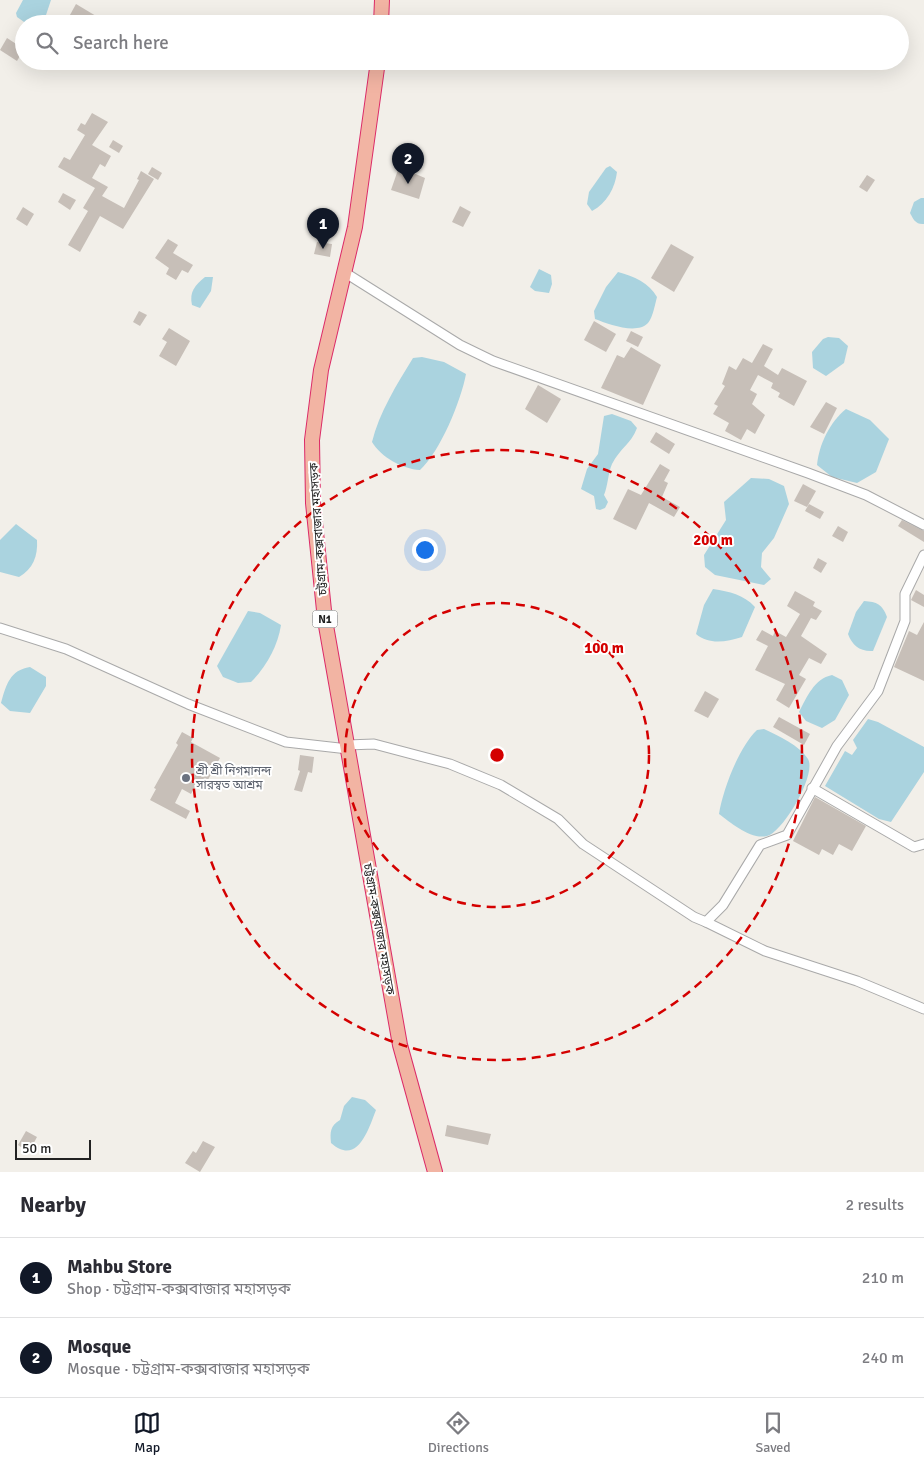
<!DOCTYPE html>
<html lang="en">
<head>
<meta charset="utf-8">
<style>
  :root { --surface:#fff; --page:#f2f2f3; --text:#2b2b33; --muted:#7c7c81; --line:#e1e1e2; --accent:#111827 }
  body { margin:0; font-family:Signika,"Noto Sans Bengali",sans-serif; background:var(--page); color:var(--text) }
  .scale { position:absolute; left:15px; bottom:12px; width:76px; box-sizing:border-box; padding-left:5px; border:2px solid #222; border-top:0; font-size:14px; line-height:18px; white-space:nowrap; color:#222; -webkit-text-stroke:4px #fff; paint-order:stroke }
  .you { position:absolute; left:424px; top:549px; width:18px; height:18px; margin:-12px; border:4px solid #fff; border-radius:50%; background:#1a73e8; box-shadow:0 0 0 8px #1a73e833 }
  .badge { display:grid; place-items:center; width:32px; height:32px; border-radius:50%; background:var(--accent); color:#fff; font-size:16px; font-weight:700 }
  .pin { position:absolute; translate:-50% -41px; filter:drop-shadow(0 1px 2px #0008) }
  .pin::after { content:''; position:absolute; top:26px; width:18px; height:15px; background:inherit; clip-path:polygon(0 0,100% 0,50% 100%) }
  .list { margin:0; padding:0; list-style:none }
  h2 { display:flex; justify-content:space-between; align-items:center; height:65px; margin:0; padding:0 20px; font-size:21px }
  h2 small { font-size:16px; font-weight:400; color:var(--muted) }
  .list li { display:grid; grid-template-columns:32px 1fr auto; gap:15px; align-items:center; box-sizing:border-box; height:80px; padding:0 20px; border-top:1px solid var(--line) }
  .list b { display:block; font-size:19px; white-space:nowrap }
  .list p { margin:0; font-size:16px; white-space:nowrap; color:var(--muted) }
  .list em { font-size:16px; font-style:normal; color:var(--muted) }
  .icon { flex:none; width:28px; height:28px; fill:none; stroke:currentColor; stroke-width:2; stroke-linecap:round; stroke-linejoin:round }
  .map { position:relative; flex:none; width:924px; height:1172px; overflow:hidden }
  .search { position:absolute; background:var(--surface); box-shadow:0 5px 20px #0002; left:15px; right:15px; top:15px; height:55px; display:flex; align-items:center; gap:12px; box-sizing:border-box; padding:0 18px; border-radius:28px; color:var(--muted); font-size:19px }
  .sheet { height:225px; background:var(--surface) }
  nav { display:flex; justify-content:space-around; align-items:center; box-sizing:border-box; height:70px; border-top:1px solid var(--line); background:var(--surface); font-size:14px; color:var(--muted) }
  nav a { display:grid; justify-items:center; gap:2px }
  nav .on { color:var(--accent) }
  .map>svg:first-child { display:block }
  .water { fill:#aad3df }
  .building { fill:#c7bfb8 }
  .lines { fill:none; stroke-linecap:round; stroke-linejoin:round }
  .minor-casing { stroke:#a9a9a9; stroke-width:11 }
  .trunk-casing { stroke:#dc2a67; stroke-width:16 }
  .minor { stroke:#fff; stroke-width:9 }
  .trunk { stroke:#f2b4a3; stroke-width:14 }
  .ring { fill:none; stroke:#d40000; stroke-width:2.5; stroke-dasharray:9 6 }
  .worship-dot { fill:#6b7280; stroke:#fff; stroke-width:2 }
  .labels { text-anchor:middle; stroke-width:4; stroke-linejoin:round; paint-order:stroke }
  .shield { fill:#fff; stroke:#646464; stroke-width:1 }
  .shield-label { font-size:11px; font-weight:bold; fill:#222 }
  .street-label { font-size:12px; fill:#222; stroke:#fff }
  .worship-label { font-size:12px; fill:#5b616d; stroke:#fff; text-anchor:start }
  .centre { fill:#d40000; stroke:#fff; stroke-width:2.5 }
  .ring-label { font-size:15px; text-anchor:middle; font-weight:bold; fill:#d40000; stroke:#fff; stroke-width:4; stroke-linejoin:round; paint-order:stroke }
</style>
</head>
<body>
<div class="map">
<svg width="924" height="1172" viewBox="0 0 924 1172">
  <rect width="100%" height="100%" fill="#f2efe9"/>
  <!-- water -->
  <g class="water">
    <path d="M23 0H51L43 24H27L17 17 16 13Z"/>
    <path d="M610 166 617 172C615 188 607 203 592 211L587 204 589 192 606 168Z"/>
    <path d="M921 198H924V224C916 225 913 219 910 213L914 202Z"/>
    <path d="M539 269 551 275 552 284 549 293 535 291 530 287Z"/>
    <path d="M618 272C634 276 649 283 657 297 655 304 653 317 648 323 637 335 608 324 595 319L594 311 606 287Z"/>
    <path d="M205 277H213L211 291 200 308 192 305C189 292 195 285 205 277Z"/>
    <path d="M828 337 839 338 848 346 844 363 826 376 813 368 812 352 823 339Z"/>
    <path d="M422 357 444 362 466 374C461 401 440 452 420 470 402 469 381 457 372 442 379 413 397 384 413 358Z"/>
    <path d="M846 409 870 420 889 439 876 472 857 483 832 477 817 465C819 444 830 422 846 409Z"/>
    <path d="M612 414 631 421 637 428C631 444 620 448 612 464 608 473 608 485 604 495L608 502 605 508 600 510 596 509 594 496 581 489 587 469 598 454 604 416Z"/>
    <path d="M751 478 769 479 784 486 789 504 774 538 762 553 761 567 771 579 764 585 715 575 705 567 704 555 726 520 724 502Z"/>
    <path d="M16 524 37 540C38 556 33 569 19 577L0 572V540Z"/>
    <path d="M713 589C730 592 743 594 755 607L742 637C726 642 709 645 696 634L704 605Z"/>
    <path d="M864 601C877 602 882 604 887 617L873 651C860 652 852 645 848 634L856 612Z"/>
    <path d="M248 611 260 613 281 625C278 646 266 667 251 682L238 683 223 677 217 666Z"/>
    <path d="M30 667 46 677V686L30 713 10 711 1 703C6 685 10 670 30 667Z"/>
    <path d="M832 675 842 680 849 695 835 720 822 728 806 721 799 712C807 697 814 679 832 675Z"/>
    <path d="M868 719 878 722 924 747V772L891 822 879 819 825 786 845 751 852 755 857 748 853 740Z"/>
    <path d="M764 729C779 736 799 745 808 759 817 774 783 832 767 836 751 840 731 823 719 814 723 789 739 747 757 730Z"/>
    <path d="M352 1097 365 1100 376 1110C368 1131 357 1166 331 1143 330 1132 330 1126 340 1120L344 1106Z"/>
  </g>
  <!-- building -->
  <g class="building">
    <path d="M76 4 96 16 91 24H65Z"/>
    <path d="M7 38 24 49 17 61 0 50Z"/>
    <path d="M92 113 108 122 92 145 111 156 105 167 100 164 92 178 108 187 102 196 124 208 139 180 137 179 141 171 154 179 123 229 100 216 80 252 68 245 88 211 83 208 95 188 58 167 64 157 70 160 85 135 77 130 81 123 85 125Z"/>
    <path d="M113 140 123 146 119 153 109 147Z"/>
    <path d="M152 167 162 173 158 180 148 174Z"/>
    <path d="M399 167 425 178 419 199 391 190Z"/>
    <path d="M867 175 875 180 867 192 859 187Z"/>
    <path d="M63 193 76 200 70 210 58 202Z"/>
    <path d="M460 206 471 212 463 227 452 222Z"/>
    <path d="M23 207 34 214 27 226 16 219Z"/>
    <path d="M168 239 178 245 173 253 193 265 188 273 182 270 176 280 166 274 169 268 155 258Z"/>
    <path d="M317 242 332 244 330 257 314 254Z"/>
    <path d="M671 244 694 257 674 292 651 278Z"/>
    <path d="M139 311 147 315 140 326 133 322Z"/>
    <path d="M594 321 616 334 606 352 584 340Z"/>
    <path d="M169 328 190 341 176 366 159 356 167 342 162 339Z"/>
    <path d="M631 331 643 337 638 347 626 341Z"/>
    <path d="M763 344 773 349 764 366 778 375 782 368 807 381 794 406 778 397 780 393 771 388 773 383 758 375 750 390 757 394 752 404 765 415 755 434 747 429 741 440 725 431 729 423 713 414 718 406 714 404 725 386 722 384 729 366 736 370 743 358 752 363Z"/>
    <path d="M631 347 661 365 643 405 601 388 617 355 624 358Z"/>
    <path d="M538 385 561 399 547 423 525 409Z"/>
    <path d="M826 402 837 408 824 434 810 427Z"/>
    <path d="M656 432 675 444 669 454 650 442Z"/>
    <path d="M660 464 670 470 664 481 668 483 662 497 680 507 674 517 649 503 636 530 613 519 628 489 641 495Z"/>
    <path d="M803 484 816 491 807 507 794 501Z"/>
    <path d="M809 504 824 512 820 519 805 511Z"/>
    <path d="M902 520 924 531V542L898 526Z"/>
    <path d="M838 526 848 532 843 542 832 536Z"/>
    <path d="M818 558 827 563 821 573 813 568Z"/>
    <path d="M916 590 924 595V607L911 600Z"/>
    <path d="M795 591 815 602 813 606 822 611 816 620 811 618 801 636 827 654 821 664 809 658 799 675 806 679 789 708 776 700 785 684 755 670 768 646 756 640 762 630 773 636 775 631 786 637 800 614 787 606Z"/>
    <path d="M924 622V681L894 667 909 631 917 635Z"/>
    <path d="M705 691 719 699 708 718 694 711Z"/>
    <path d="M779 717 810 734 804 745 773 727Z"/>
    <path d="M182 732 193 738 191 742 220 758 204 787 197 783 191 794 182 789 175 803 190 811 186 819 150 800 156 789 154 788 178 745 176 743Z"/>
    <path d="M300 755 314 757 312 773 308 772 302 792 294 790 300 771 298 770Z"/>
    <path d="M815 797 866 826 852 851 839 844 833 855 822 849 819 855 793 841Z"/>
    <path d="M447 1125 491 1134 488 1145 445 1136Z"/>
    <path d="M26 1131 37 1137 29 1152 18 1145Z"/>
    <path d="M203 1141 215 1147 200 1172 185 1163 193 1151 196 1153Z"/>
  </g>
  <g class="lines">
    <defs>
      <g id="minor">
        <path d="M344 272 460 345 493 361 808 473 866 495 924 525"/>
        <path d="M0 628 66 649 188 704 286 742 348 749"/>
        <path d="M347 745 374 744 450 764 501 785 558 819 583 844 694 917 706 922 723 905 760 845 787 835 837 746 878 691 905 621V594L924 555"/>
        <path d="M812 788 914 847 924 844"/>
        <path d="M706 922 765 951 857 981 924 1009"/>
      </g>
      <g id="trunk">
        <path d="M381 24 382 0"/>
        <path d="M378 61 355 227 321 370 312 440 313 503 325 620 400 1045 435 1172"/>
      </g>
    </defs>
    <!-- minor casing -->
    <use href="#minor" class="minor-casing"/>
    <!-- trunk casing -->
    <use href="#trunk" class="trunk-casing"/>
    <!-- minor -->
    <use href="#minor" class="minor"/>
    <!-- trunk -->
    <use href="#trunk" class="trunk"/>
  </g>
  <!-- distance rings -->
  <g class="ring">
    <circle cx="497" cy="755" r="152"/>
    <circle cx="497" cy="755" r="305"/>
  </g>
  <!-- markers -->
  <circle class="worship-dot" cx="186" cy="778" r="5"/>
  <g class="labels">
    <!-- shield labels -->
    <rect class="shield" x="312.5" y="610.5" width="25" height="17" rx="4"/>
    <g class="shield-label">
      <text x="325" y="623">N1</text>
    </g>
    <!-- street labels -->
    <g class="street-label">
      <text transform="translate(318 529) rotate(-94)" y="4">চট্টগ্রাম-কক্সবাজার মহাসড়ক</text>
      <text transform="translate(379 929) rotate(80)" y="4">চট্টগ্রাম-কক্সবাজার মহাসড়ক</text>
    </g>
    <!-- worship labels -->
    <g class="worship-label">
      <text x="196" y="775">শ্রী শ্রী নিগমানন্দ<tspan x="196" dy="14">সারস্বত আশ্রম</tspan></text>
    </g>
  </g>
  <circle cx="497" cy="755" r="8" class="centre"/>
  <g class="ring-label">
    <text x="713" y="545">200 m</text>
    <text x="604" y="653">100 m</text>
  </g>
</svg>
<div class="scale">50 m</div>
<div class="you"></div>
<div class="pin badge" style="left:323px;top:249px">1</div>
<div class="pin badge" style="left:408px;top:184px">2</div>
<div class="search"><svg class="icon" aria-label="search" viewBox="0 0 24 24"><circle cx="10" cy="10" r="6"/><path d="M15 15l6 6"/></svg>Search here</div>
</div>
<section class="sheet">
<h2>Nearby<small>2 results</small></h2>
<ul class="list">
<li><span class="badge">1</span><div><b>Mahbu Store</b><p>Shop · চট্টগ্রাম-কক্সবাজার মহাসড়ক</p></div><em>210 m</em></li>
<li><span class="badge">2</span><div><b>Mosque</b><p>Mosque · চট্টগ্রাম-কক্সবাজার মহাসড়ক</p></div><em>240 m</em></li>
</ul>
</section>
<nav>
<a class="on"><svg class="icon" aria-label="map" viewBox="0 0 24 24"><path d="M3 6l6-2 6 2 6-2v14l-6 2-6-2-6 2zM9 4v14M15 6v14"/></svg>Map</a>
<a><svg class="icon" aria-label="directions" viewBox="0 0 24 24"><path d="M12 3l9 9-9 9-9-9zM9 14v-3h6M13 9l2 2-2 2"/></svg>Directions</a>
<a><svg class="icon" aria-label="saved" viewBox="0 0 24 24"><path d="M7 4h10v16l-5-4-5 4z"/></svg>Saved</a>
</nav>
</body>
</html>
